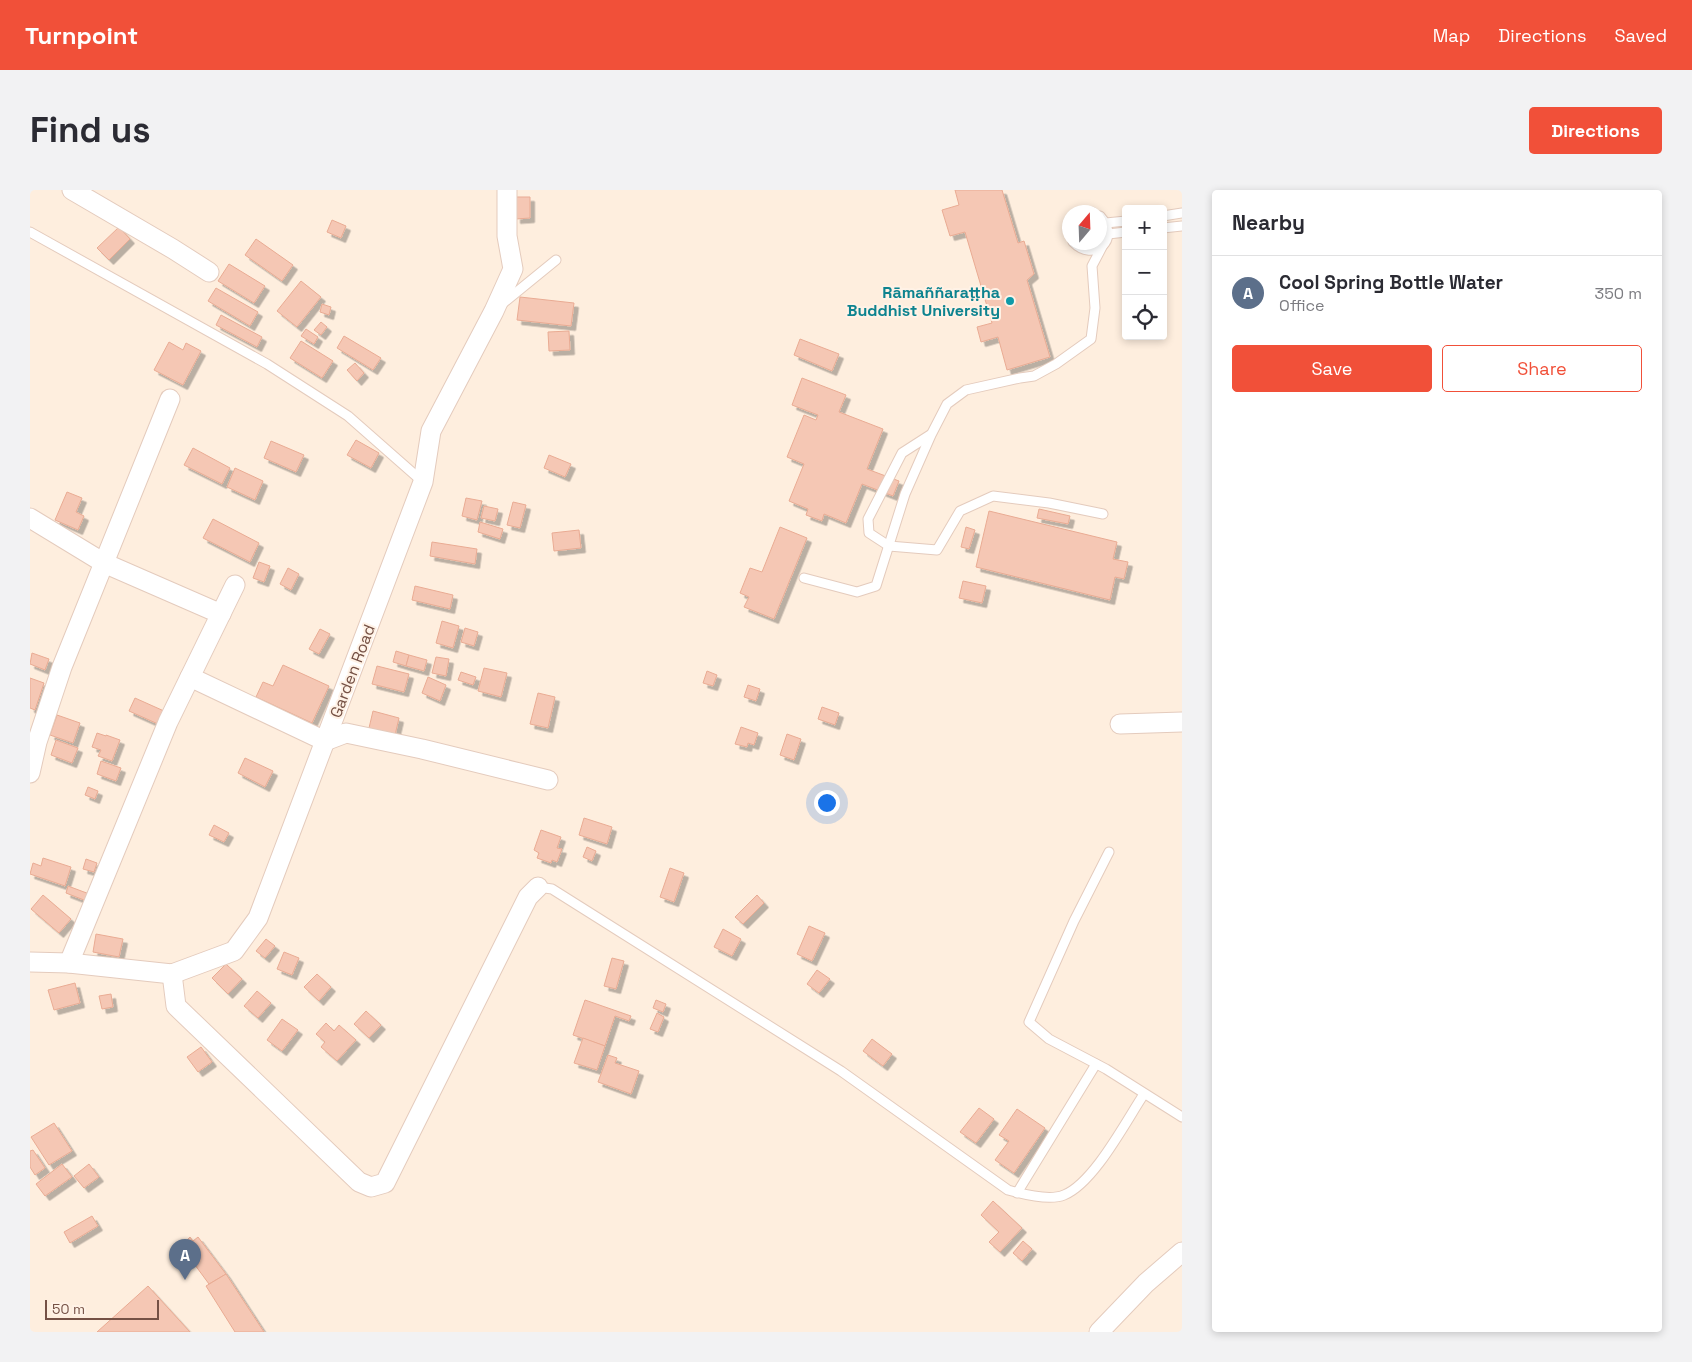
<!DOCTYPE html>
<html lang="en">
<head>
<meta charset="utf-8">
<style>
  :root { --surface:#fff; --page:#f2f2f3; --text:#2b2b33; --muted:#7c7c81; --line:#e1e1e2; --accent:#f15039 }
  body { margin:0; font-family:"Space Grotesk",sans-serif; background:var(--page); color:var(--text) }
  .controls { position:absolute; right:15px; top:15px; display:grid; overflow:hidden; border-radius:5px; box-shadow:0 2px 8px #0003 }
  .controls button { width:45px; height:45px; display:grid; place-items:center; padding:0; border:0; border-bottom:1px solid var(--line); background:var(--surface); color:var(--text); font:25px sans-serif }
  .compass { position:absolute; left:1032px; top:15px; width:45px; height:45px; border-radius:50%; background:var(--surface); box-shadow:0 2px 8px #0003; rotate:19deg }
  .scale { position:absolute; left:15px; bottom:12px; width:114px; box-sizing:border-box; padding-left:5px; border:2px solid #755145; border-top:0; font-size:14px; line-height:18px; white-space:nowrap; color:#755145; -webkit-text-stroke:4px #fff2e6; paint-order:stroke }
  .you { position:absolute; left:796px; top:612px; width:18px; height:18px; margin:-12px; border:4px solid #fff; border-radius:50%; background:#1a73e8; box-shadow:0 0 0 8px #1a73e833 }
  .badge { display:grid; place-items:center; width:32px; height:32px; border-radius:50%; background:var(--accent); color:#fff; font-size:16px; font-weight:700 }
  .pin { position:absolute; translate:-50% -41px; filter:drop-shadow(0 1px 2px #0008) }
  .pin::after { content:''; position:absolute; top:26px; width:18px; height:15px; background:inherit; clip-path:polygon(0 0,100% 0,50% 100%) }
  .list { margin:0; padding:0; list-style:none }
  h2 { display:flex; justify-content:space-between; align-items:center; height:65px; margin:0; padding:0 20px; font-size:21px }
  h2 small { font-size:16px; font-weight:400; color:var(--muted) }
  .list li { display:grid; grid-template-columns:32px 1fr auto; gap:15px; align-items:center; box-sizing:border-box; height:75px; padding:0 20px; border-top:1px solid var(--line) }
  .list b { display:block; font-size:19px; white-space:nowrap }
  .list p { margin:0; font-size:16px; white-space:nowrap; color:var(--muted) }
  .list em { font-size:16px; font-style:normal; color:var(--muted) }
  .actions { display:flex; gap:10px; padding:15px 20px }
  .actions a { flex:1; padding:11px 0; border:1px solid var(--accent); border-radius:5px; text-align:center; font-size:18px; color:var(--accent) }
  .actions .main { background:var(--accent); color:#fff }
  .icon { flex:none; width:28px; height:28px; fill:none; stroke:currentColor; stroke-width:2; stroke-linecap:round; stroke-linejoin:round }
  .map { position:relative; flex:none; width:1152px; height:1142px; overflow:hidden; border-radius:5px }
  header { display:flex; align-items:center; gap:30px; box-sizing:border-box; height:70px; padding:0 25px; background:var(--accent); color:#fff }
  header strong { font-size:24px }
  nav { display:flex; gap:28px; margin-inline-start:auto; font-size:18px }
  .intro { display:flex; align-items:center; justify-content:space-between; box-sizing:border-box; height:120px; padding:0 30px }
  h1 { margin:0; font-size:35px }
  .button { padding:12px 22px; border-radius:5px; background:var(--accent); color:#fff; font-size:18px; font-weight:700 }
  main { display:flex; gap:30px; padding:0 30px }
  aside { flex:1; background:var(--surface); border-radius:5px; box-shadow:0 2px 8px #0003 }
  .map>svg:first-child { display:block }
  .building { fill:#f5c7b4; stroke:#e9ab93; filter:url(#shadow) }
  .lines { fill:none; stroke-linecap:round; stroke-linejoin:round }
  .lane-casing { stroke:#e4cbbd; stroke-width:11 }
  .street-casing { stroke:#e4cbbd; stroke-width:21 }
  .lane { stroke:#fff; stroke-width:9 }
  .street { stroke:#fff; stroke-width:19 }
  .culture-dot { fill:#0f9aa8; stroke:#fff2e6; stroke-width:2 }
  .labels { text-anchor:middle; stroke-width:4; stroke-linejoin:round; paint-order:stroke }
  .culture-label { font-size:16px; font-weight:bold; fill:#0d838f; stroke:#fff2e6; text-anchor:end }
  .street-label { font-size:16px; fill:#755145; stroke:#fff2e6 }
</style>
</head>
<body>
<header>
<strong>Turnpoint</strong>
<nav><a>Map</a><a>Directions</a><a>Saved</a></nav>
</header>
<div class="intro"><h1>Find us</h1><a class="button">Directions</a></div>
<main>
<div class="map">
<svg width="1152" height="1142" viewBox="0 0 1152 1142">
  <defs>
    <filter id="shadow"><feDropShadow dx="4.5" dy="4.5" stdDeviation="0" flood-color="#0004"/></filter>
  </defs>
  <rect width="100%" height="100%" fill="#feeede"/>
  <!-- building -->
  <g class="building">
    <path d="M925 0H972L988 53 994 51 1004 84 997 90 1020 167 977 180 968 147 951 152 947 137 962 133 935 42 920 46 912 20 929 15Z"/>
    <path d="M486 7H500V28L486 29Z"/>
    <path d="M302 30 316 36 311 48 297 42Z"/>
    <path d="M89 37 100 49 79 70 67 58Z"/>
    <path d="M226 49 263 75 252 91 215 65Z"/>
    <path d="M199 74 235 96 224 113 188 91Z"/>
    <path d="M271 91 291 107 267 137 247 121Z"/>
    <path d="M186 98 228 122 220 136 178 111Z"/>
    <path d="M490 107 544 113 541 136 487 130Z"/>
    <path d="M292 114 301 117 299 125 290 122Z"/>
    <path d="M191 125 232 147 227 157 186 135Z"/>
    <path d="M291 132 297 137 291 145 284 140Z"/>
    <path d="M276 139 288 147 284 154 271 146Z"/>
    <path d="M539 141 540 160 519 161 518 142Z"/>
    <path d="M314 146 351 168 343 180 307 158Z"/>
    <path d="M770 149 809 164 802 181 764 165Z"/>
    <path d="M271 151 303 171 292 188 260 168Z"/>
    <path d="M139 152 153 160 156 153 171 161 153 195 124 180Z"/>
    <path d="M325 173 334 183 327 191 317 180Z"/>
    <path d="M772 188 816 205 809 222 853 239 837 279 869 291 863 306 832 294 816 333 794 324 792 331 776 325 778 319 759 311 774 274 757 267 774 225 786 230 788 225 762 215Z"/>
    <path d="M326 250 349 263 341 278 317 265Z"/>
    <path d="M241 251 274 265 266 282 234 268Z"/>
    <path d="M163 258 200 278 192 294 154 275Z"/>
    <path d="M519 265 541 274 535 287 514 278Z"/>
    <path d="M205 278 233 291 225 310 197 297Z"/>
    <path d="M37 302 52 308 46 322 54 326 48 340 25 330Z"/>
    <path d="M436 308 452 311 447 330 432 326Z"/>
    <path d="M483 312 496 315 490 338 477 335Z"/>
    <path d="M454 316 468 319 465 331 451 328Z"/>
    <path d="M1009 319 1040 326 1038 334 1007 328Z"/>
    <path d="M959 321 1087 352 1083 369 1098 372 1094 389 1085 387 1080 410 946 377Z"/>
    <path d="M183 329 229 353 220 372 173 348Z"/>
    <path d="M450 332 473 339 470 349 448 342Z"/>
    <path d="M750 337 777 348 744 429 714 417 719 407 710 403 720 378 732 382Z"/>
    <path d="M936 337 945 340 939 359 931 357Z"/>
    <path d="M549 340 551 358 524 361 522 343Z"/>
    <path d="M402 352 447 359 445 374 400 366Z"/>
    <path d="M229 372 240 376 234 392 223 388Z"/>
    <path d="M258 378 269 384 261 400 250 394Z"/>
    <path d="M933 391 956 396 952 413 929 408Z"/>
    <path d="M385 396 423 405 420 419 382 410Z"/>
    <path d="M412 431 429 436 423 458 406 453Z"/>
    <path d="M435 438 448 442 444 456 431 452Z"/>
    <path d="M290 439 300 444 289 464 279 459Z"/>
    <path d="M366 461 379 465 376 476 363 472Z"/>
    <path d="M2 463 19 469 15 480 0 474Z"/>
    <path d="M379 465 397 470 394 481 376 476Z"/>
    <path d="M406 467 419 469 416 486 402 483Z"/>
    <path d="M253 475 299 496 282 533 226 507 233 492 243 496Z"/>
    <path d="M347 476 379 484 374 502 342 494Z"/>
    <path d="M454 478 477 483 471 507 448 501Z"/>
    <path d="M677 481 687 485 683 496 673 493Z"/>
    <path d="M431 482 446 487 443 495 428 490Z"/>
    <path d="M398 487 416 495 410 511 392 503Z"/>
    <path d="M0 488 14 493 5 520 0 518Z"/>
    <path d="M718 495 730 499 726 511 714 507Z"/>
    <path d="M508 503 525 507 518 538 500 534Z"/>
    <path d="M105 508 134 521 128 534 99 521Z"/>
    <path d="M792 517 809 523 805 535 788 529Z"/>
    <path d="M343 521 369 528 365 545 339 538Z"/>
    <path d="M27 525 50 533 43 553 20 545Z"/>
    <path d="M711 537 728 543 724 555 718 553 717 557 705 554Z"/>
    <path d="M67 543 76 546V545L90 550 82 571 68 566 71 560 62 557Z"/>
    <path d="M757 544 771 549 764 570 750 565Z"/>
    <path d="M26 550 48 558 42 573 21 565Z"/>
    <path d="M215 568 243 581 235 597 208 583Z"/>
    <path d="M71 571 91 578 86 591 67 584Z"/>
    <path d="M58 597 68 601 65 609 55 605Z"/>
    <path d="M554 628 582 637 577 654 549 645Z"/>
    <path d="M184 635 199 643 194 652 179 645Z"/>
    <path d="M511 640 531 647 527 658 532 659 527 672 522 670 521 673 507 668 509 663 504 660Z"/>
    <path d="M557 657 566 661 562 671 553 667Z"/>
    <path d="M13 668 41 677 35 696 0 684 3 673 11 676Z"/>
    <path d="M56 669 67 673 64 682 53 679Z"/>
    <path d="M640 678 654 683 644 712 630 707Z"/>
    <path d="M38 696 62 705 59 712 36 703Z"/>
    <path d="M13 705 41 729 29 743 1 719Z"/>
    <path d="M727 705 734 713 713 734 705 727Z"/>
    <path d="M779 736 795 743 782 771 767 764Z"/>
    <path d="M693 739 711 749 702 766 684 757Z"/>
    <path d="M66 744 93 749 89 767 63 762Z"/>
    <path d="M236 749 245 756 235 768 226 761Z"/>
    <path d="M254 762 269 768 262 785 247 779Z"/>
    <path d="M582 768 594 771 586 799 574 796Z"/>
    <path d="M196 774 212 789 198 804 182 788Z"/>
    <path d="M787 780 800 789 789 803 777 794Z"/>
    <path d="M287 784 301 797 289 811 274 797Z"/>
    <path d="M45 793 50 813 24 820 18 800Z"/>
    <path d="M227 801 241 813 228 828 214 816Z"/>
    <path d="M81 804 83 817 72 819 69 806Z"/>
    <path d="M555 810 601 826 599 831 585 826 575 856 543 845Z"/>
    <path d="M626 810 636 814 633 822 623 818Z"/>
    <path d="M336 821 351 835 339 848 324 834Z"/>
    <path d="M627 823 634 827 628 842 620 839Z"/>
    <path d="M252 829 268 840 252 861 237 850Z"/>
    <path d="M296 833 304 841 309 835 326 850 307 871 291 857 295 852 286 844Z"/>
    <path d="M553 848 575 856 567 880 544 873Z"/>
    <path d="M842 849 862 864 853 876 833 861Z"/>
    <path d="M171 857 182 872 168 882 157 867Z"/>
    <path d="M578 865 587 868 585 873 609 881 601 904 568 892Z"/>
    <path d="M949 918 964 929 946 953 930 942Z"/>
    <path d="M987 919 1015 938 984 983 965 970 979 951 969 945Z"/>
    <path d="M24 933 42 961 19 975 1 947Z"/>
    <path d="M3 960 15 978 5 985 0 977V961Z"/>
    <path d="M32 974 42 987 15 1006 6 994Z"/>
    <path d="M59 974 69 987 54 998 44 986Z"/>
    <path d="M963 1011 992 1038 970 1062 959 1052 969 1042 951 1025Z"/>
    <path d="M62 1026 68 1036 40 1053 34 1042Z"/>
    <path d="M160 1047 163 1051 168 1047 196 1084 179 1094 151 1056Z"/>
    <path d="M993 1051 1002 1059 992 1071 983 1063Z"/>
    <path d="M196 1084 234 1142H205L176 1096Z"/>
    <path d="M118 1096 160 1142H67Z"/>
  </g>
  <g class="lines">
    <defs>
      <g id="lane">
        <path d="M1057 22H1062"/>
        <path d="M1133 26 1152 23"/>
        <path d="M1076 33 1096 31"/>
        <path d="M1133 38 1152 36"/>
        <path d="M0 42 237 174 318 226 393 292"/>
        <path d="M1078 44 1096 42"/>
        <path d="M1043 52C1063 73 1092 50 1070 26"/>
        <path d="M472 114 526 70"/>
        <path d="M900 245 872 263 838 329 839 343 859 356 907 360 930 321 963 306 1019 313 1073 324"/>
        <path d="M774 388 827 402 846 396 875 304 901 245 917 214 936 200 990 188 1004 186 1026 174 1061 149 1065 118 1062 76 1073 55"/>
        <path d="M1079 662 1044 731 999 832 1019 849 1076 879 1152 927"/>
        <path d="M508 697 522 699 811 881 978 1000C992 1004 1020 1011 1034 1005 1064 993 1096 931 1114 904"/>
        <path d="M987 1003 1066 874"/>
      </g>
      <g id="street">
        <path d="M42 0 143 59 179 82"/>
        <path d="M0 328 74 373 191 424"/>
        <path d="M160 487 295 551 316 543 392 559 518 590"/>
        <path d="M1090 534 1152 532"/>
        <path d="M0 583 7 552 32 477 140 209"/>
        <path d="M0 772 39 773 142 784 204 761 228 728 393 292 401 241 464 121 483 79 477 46V0"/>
        <path d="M39 773 138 532 205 395"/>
        <path d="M142 784 146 816 329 992 341 997 355 993 498 707 508 697"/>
        <path d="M1069 1142 1116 1093 1152 1062"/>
      </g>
    </defs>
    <!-- lane casing -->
    <use href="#lane" class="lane-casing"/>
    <!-- street casing -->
    <use href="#street" class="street-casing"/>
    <!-- lane -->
    <use href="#lane" class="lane"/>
    <!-- street -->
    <use href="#street" class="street"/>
  </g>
  <!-- markers -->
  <circle class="culture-dot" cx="980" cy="111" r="5"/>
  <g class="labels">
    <!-- culture labels -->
    <g class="culture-label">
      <text x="970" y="108">Rāmaññaraṭṭha<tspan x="970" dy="18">Buddhist University</tspan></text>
    </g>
    <!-- street labels -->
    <g class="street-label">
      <text transform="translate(322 481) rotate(-69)" y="6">Garden Road</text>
    </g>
  </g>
</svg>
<div class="controls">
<button>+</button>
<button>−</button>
<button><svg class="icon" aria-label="locate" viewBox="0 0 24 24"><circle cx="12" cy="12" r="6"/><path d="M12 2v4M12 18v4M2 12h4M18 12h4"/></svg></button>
</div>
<svg class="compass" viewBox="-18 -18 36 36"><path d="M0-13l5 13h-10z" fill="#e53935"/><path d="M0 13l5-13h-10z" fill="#7c7c81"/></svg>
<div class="scale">50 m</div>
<div class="you"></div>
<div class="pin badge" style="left:155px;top:1090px;background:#5c6f8a">A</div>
</div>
<aside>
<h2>Nearby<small></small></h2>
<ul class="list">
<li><span class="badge" style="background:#5c6f8a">A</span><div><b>Cool Spring Bottle Water</b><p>Office</p></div><em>350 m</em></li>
</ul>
<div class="actions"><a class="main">Save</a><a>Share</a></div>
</aside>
</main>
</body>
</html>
